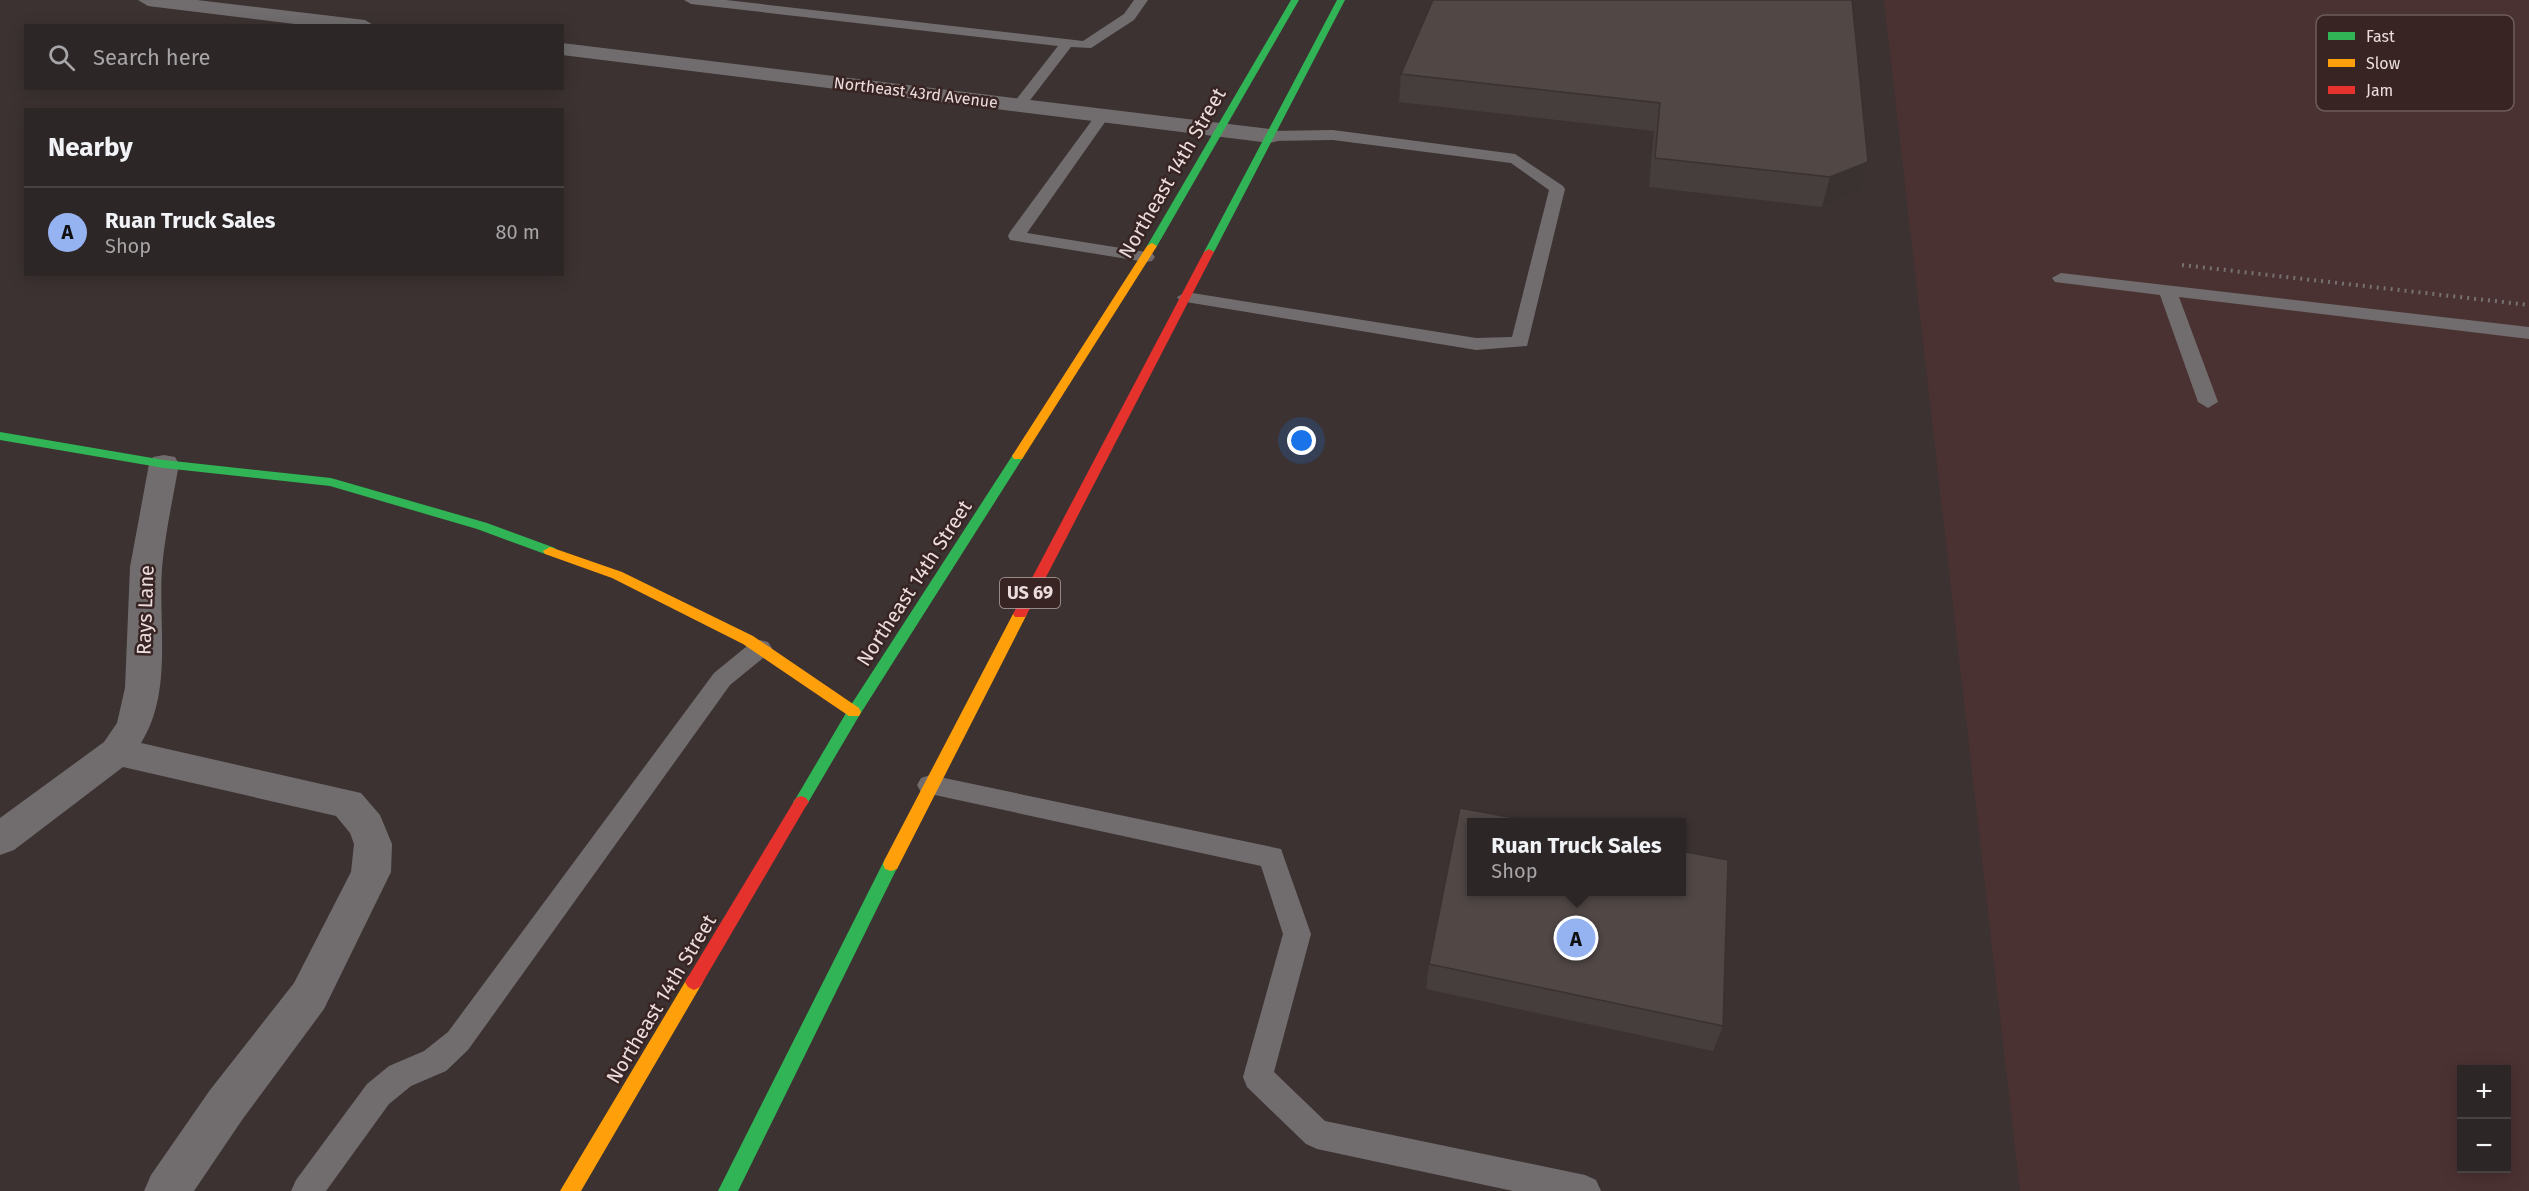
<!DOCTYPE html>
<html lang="en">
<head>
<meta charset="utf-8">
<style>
  :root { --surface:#2d2626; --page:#393232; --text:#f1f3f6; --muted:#a7a5a7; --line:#484343; --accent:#95b2f1 }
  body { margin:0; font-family:"Fira Sans",sans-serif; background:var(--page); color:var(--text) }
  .controls { position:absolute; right:18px; bottom:18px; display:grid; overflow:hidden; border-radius:0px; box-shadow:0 3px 15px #0003 }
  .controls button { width:54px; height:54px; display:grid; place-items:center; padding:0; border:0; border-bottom:2px solid var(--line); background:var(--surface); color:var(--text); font:30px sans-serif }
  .you { position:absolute; left:1302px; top:441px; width:21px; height:21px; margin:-15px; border:4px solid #fff; border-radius:50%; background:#1a73e8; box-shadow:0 0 0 9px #1a73e833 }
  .badge { display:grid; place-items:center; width:39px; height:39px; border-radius:50%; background:var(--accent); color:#111; font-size:20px; font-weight:700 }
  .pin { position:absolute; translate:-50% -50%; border:3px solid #fff; box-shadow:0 2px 6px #0006 }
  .popup { position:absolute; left:1467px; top:818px; width:219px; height:78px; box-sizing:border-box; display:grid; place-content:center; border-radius:0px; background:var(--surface); filter:drop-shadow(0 2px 4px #0005); font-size:20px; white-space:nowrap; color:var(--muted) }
  .popup b { font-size:22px; color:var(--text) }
  .popup::after { content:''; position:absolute; left:50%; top:100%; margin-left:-12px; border:12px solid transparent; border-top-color:var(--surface) }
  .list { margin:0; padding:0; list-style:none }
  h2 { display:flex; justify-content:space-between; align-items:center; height:78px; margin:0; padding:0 24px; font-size:26px }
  h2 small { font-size:20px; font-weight:400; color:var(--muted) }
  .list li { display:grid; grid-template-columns:39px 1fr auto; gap:18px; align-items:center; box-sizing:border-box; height:90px; padding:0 24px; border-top:2px solid var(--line) }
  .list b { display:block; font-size:22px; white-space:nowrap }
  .list p { margin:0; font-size:20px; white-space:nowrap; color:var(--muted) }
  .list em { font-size:20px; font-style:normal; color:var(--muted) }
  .icon { flex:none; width:33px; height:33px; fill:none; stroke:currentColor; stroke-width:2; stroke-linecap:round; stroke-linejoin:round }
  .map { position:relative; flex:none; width:2529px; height:1191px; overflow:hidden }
  .search { position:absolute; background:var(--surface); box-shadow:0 3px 15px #0003; left:24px; top:24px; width:540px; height:66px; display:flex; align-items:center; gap:15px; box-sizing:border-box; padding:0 21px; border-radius:0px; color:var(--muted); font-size:22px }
  .panel { position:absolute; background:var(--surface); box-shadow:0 3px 15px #0003; left:24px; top:108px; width:540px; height:168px; border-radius:0px }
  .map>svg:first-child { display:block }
  .built { fill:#4b3232; fill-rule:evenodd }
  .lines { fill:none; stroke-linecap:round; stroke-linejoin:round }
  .lane { fill:#716d6e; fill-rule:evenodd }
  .street { fill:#716d6e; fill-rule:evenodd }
  .fast { fill:#30b455; fill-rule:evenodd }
  .slow { fill:#ff9f0a; fill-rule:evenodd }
  .jam { fill:#e5322d; fill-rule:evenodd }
  .rail { stroke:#767071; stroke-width:4; stroke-dasharray:2 5; stroke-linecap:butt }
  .wall { fill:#463e3c }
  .shaded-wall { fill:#393231 }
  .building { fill:#514846; stroke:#393231; stroke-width:1.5 }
  .labels { text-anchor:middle; stroke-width:5; stroke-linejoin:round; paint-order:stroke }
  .far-street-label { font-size:16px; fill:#ebdddd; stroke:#372423 }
  .shield { fill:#372423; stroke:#b5a6a5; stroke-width:1.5 }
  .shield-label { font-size:18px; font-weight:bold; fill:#ebdddd }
  .street-label { font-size:20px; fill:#ebdddd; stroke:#372423 }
  .key { fill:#372423; stroke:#6d5c5b; stroke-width:1.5 }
  .key-label { font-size:16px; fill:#ebdddd }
</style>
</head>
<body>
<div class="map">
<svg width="2529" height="1191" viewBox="0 0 2529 1191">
  <rect width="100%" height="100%" fill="#3c3232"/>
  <!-- built -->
  <path class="built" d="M1884 0H2529V1191H2020ZM2462 1070H2506V1168H2462Z"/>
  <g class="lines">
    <!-- lane -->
    <g class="lane">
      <path d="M684 0H726L1083 41 1124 14 1134 0H1148L1134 20 1091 48 1071 47 1024 108 1019 109 1012 105 1058 46 691 4Z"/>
      <path d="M1103 111 1110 115 1027 233 1146 252 1152 253 1155 257 1152 261 1146 262 1010 240 1008 236 1010 232 1098 112Z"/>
      <path d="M1333 130 1515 154 1563 186 1565 189 1527 346 1476 350 1180 301 1177 297 1186 292 1476 338 1512 337 1549 190 1511 163 1333 140 1270 141 1262 136 1270 131Z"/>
      <path d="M2061 273 2529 327V339L2179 297 2218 402 2208 408 2198 402 2160 295 2055 282 2052 278Z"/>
      <path d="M760 640 768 642 772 648 768 654 730 685 468 1050 446 1071 411 1086 389 1104 326 1191H291L296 1180 367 1084 389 1066 424 1051 448 1032 714 673 752 642Z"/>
      <path d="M930 775 1281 849 1311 934 1274 1072 1325 1121 1585 1175 1596 1180 1601 1191H1513L1317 1149 1306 1144 1247 1087 1243 1077 1283 934 1261 866 921 792 917 785 921 778Z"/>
    </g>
    <!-- street -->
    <g class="street">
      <path d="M138 0H197L365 20 375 26H311L148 6Z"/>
      <path d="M562 43 1270 129 1278 131 1281 136 1278 141 1270 143 562 55Z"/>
      <path d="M164 455 175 457 179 464C173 498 165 534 162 568 158 626 173 692 141 743L361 793 380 815 392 844 391 872 324 1009 242 1120 194 1191H144L151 1175 210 1090 294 983 351 872 354 844 350 833 336 816 123 767 14 850 0 855V818L104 742 117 723 125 688 130 567 149 464 153 457Z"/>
    </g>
    <!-- fast -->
    <g class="fast">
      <path d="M1291 0H1299L1157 246 1152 249 1148 248 1147 246Z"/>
      <path d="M1337 0H1345L1214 252 1209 255 1205 254 1204 252Z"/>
      <path d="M0 432 164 460 331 478 487 523 555 548 557 551 555 554H545L477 529 330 486 164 468 0 440Z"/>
      <path d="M1018 452 1024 456 859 716 806 806 801 808 796 806 793 802 796 798 849 708 1014 453Z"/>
      <path d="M891 857 897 859 899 864 738 1191H718L885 859Z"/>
    </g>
    <!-- slow -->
    <g class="slow">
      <path d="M1152 243 1157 246 1024 456 1022 459H1014L1012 456 1147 246Z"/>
      <path d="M550 547 622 572 753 636 859 708 861 712 859 716H849L743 644 612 578 545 554 543 551Z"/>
      <path d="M1020 609 1027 614 897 869 891 871 885 869 883 864 885 859 1013 614Z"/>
      <path d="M694 974 700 977 703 982 700 987 581 1191H560L688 977Z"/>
    </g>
    <!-- jam -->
    <g class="jam">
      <path d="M1209 249 1214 252 1027 614 1025 617H1015L1013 614 1204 252Z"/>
      <path d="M801 796 806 798 809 802 806 806 700 987 694 990 688 987 685 982 688 977 796 798Z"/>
    </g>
    <!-- rail -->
    <path class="rail" d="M2182 265 2529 305"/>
  </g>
  <!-- wall -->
  <g class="wall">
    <path d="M1852 0 1859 191 1822 207 1649 187 1654 131 1399 102 1401 74Z"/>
    <path d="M1429 964 1723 1026 1713 1051 1426 989Z"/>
  </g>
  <!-- shaded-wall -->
  <path class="shaded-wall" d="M1868 162 1859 191 1822 207 1830 177Z"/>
  <!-- building -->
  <g class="building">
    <path d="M1433 0H1852L1868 162 1830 177 1655 158 1660 103 1401 74Z"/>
    <path d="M1460 808 1535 822H1471V891H1681V851L1728 860 1723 1026 1429 964Z"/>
  </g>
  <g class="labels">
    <!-- far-street labels -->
    <g class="far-street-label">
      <text transform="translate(916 92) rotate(7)" y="6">Northeast 43rd Avenue</text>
    </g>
    <!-- shield labels -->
    <rect class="shield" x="1000" y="578" width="60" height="30" rx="4.5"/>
    <g class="shield-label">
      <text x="1030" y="599">US 69</text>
    </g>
    <!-- street labels -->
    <g class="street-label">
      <text transform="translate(1172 173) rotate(-60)" y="7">Northeast 14th Street</text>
      <text transform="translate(914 583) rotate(-57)" y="7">Northeast 14th Street</text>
      <text transform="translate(145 610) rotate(-88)" y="7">Rays Lane</text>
      <text transform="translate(661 999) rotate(-59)" y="7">Northeast 14th Street</text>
    </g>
  </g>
  <!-- legend -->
  <rect x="2316" y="15" width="198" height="96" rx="9" class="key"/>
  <rect x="2328" y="32" width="27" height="8" fill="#30b455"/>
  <rect x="2328" y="59" width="27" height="8" fill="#ff9f0a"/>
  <rect x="2328" y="86" width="27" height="8" fill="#e5322d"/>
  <g class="key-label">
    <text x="2366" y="42">Fast</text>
    <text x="2366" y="69">Slow</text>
    <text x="2366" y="96">Jam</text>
  </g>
</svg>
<div class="controls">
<button>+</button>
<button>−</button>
</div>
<div class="you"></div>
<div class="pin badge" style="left:1576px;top:938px">A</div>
<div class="popup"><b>Ruan Truck Sales</b>Shop</div>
<div class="search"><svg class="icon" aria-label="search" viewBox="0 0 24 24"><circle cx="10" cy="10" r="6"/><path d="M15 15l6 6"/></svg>Search here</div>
<section class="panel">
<h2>Nearby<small></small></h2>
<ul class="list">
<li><span class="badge">A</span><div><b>Ruan Truck Sales</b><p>Shop</p></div><em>80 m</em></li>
</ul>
</section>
</div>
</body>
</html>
